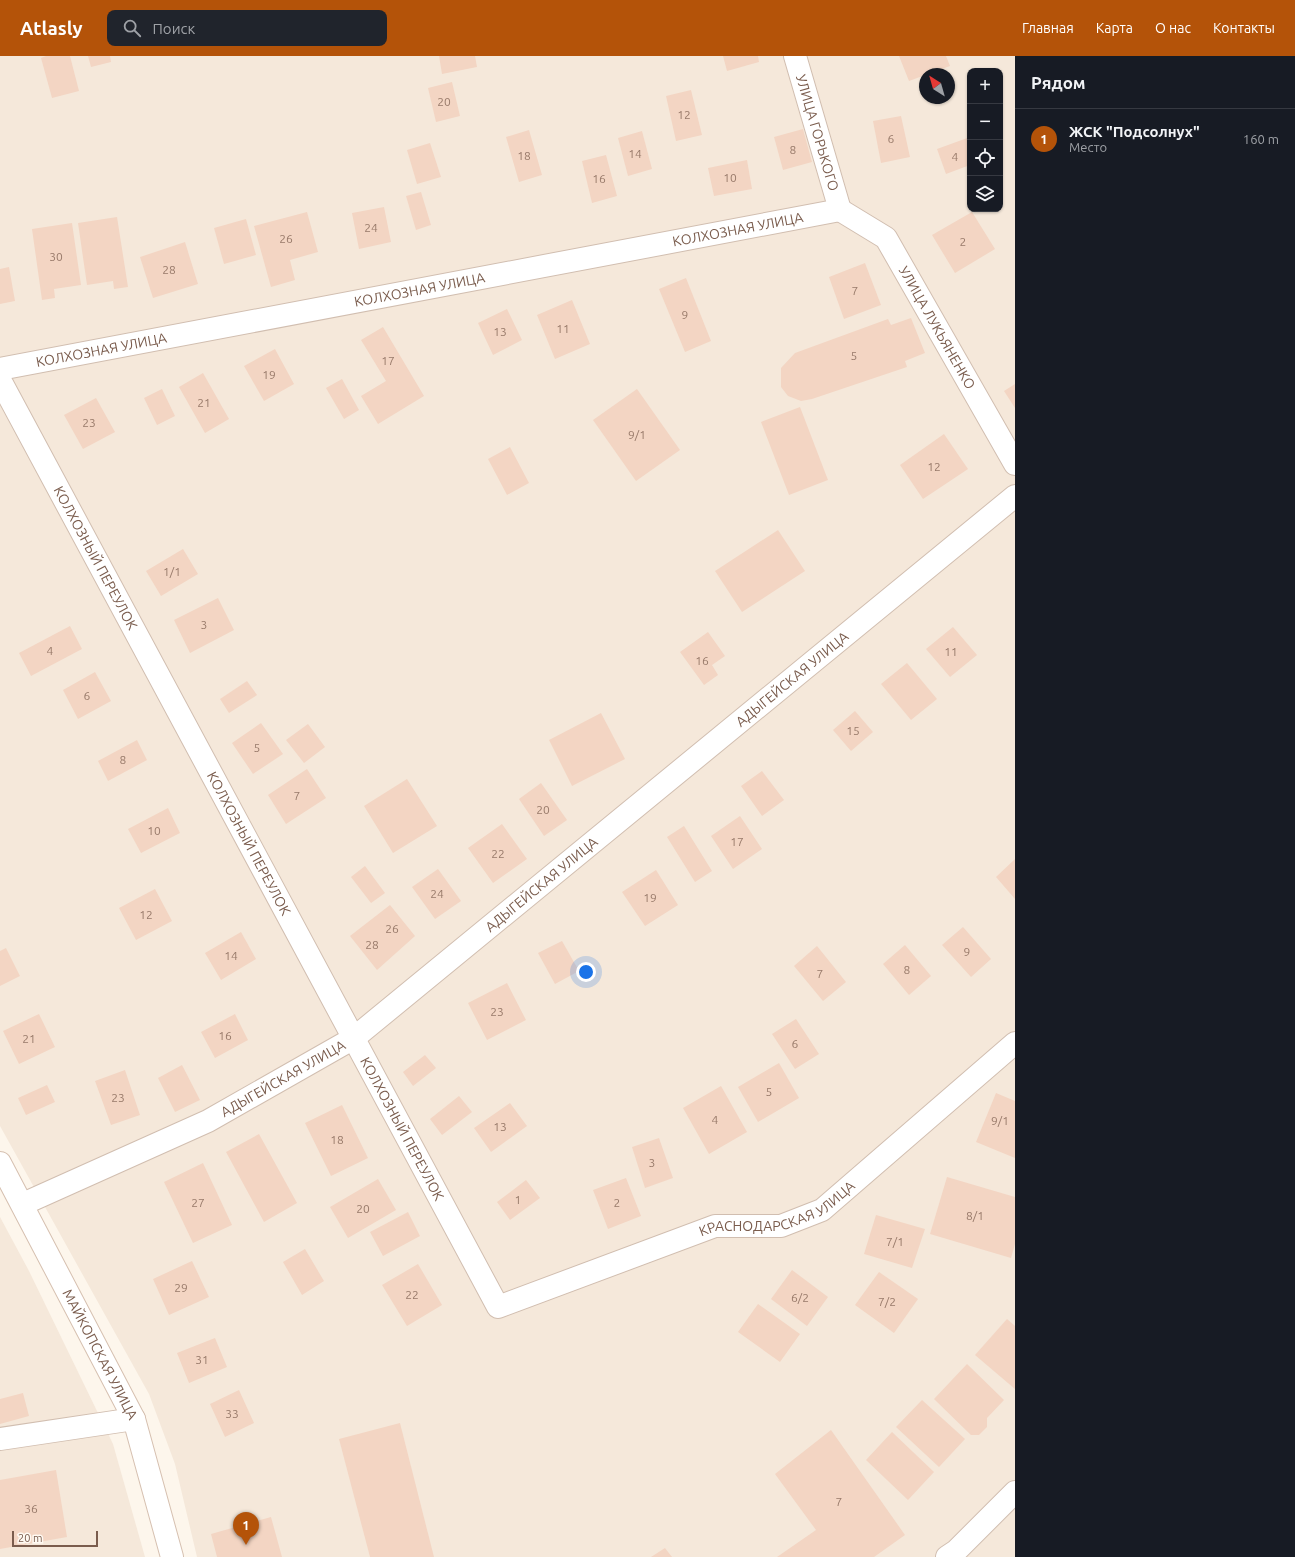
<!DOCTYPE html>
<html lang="ru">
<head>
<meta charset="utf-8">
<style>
  :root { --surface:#171b24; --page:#20242c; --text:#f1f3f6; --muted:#9ea1a6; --line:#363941; --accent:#b45309 }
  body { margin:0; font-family:Ubuntu,sans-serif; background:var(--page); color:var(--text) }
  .controls { position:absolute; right:12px; top:12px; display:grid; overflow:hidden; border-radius:8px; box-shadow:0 1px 3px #0004 }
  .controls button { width:36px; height:36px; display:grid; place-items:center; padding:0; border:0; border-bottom:1px solid var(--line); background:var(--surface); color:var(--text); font:20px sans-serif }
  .compass { position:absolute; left:919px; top:12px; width:36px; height:36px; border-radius:50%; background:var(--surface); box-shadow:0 1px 3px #0004; rotate:323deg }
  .scale { position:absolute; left:12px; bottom:10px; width:86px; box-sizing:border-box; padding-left:4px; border:2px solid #7a5c4d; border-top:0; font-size:11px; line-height:14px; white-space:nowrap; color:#7a5c4d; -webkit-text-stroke:3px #fffaf3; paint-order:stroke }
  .you { position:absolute; left:586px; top:916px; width:14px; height:14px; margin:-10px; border:3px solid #fff; border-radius:50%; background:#1a73e8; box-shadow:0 0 0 6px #1a73e833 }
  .badge { display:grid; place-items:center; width:26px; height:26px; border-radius:50%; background:var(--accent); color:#fff; font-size:13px; font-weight:700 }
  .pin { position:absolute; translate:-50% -33px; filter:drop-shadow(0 1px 2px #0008) }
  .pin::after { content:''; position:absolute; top:21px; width:14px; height:12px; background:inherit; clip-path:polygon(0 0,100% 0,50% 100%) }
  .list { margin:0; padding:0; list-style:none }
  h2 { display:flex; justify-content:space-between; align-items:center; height:52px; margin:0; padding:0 16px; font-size:17px }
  h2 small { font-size:13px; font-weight:400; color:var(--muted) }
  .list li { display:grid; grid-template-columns:26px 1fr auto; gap:12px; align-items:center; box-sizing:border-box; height:60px; padding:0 16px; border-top:1px solid var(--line) }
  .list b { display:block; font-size:15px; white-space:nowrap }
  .list p { margin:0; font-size:13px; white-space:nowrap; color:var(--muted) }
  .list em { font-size:13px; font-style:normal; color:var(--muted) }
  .icon { flex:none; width:22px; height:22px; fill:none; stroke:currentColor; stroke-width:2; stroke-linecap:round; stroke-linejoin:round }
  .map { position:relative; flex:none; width:1015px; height:1501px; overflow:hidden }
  header { display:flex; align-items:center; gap:24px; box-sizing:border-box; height:56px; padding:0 20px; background:var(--accent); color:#fff }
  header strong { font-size:19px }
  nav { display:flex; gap:22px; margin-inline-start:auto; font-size:14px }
  .search { width:280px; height:36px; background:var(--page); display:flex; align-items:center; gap:10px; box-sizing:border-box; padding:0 14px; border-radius:8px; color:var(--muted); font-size:15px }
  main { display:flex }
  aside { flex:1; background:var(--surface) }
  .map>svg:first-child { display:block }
  .residential { fill:#f5e8da; fill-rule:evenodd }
  .building { fill:#f3d5c3 }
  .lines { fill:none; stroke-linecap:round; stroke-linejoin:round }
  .street-casing { stroke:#d1beb0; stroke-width:24 }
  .secondary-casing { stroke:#d6c0b0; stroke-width:24 }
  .street { stroke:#fff; stroke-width:22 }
  .secondary { stroke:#fff; stroke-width:22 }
  .labels { text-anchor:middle; stroke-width:3; stroke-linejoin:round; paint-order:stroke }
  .number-label { font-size:12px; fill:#987a6a }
  .street-label { font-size:14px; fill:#7a5c4d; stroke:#fffaf3 }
</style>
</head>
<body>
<header>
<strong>Atlasly</strong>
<div class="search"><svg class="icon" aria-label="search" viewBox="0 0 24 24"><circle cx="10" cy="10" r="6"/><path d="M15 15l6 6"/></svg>Поиск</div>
<nav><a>Главная</a><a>Карта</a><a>О нас</a><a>Контакты</a></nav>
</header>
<main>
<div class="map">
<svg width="1015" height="1501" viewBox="0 0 1015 1501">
  <rect width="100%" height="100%" fill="#fdf6ec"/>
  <!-- residential -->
  <g class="residential">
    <path d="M0 0H1015V1501H197L175 1408 149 1338 0 1070ZM970 15H1000V153H970ZM925 18H949V42H925Z"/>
    <path d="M0 1161 29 1215 113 1388 145 1501H0Z"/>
  </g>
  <!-- building -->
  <g class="building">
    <path d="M46 0H70L79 35 52 42 41 2Z"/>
    <path d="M88 0H110L111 6 91 11Z"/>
    <path d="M439 0H475L477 11 442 18Z"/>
    <path d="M723 0H758L759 6 727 15Z"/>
    <path d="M899 0H946L950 10 909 25Z"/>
    <path d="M452 26 460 60 436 66 428 32Z"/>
    <path d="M691 34 702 79 676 85 666 40Z"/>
    <path d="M901 60 910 101 881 107 873 65Z"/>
    <path d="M803 73 812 106 783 114 774 81Z"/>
    <path d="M529 74 542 119 519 126 506 81Z"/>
    <path d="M642 75 652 113 628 120 618 82Z"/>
    <path d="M970 81V109L946 118 937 93Z"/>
    <path d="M430 87 441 121 417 128 407 94Z"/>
    <path d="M606 99 617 140 592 147 582 105Z"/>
    <path d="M747 104 752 133 714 140 708 112Z"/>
    <path d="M421 136 431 169 416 174 406 140Z"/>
    <path d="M384 151 391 186 359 193 352 157Z"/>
    <path d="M307 156 318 196 290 204 295 224 271 231 254 170Z"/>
    <path d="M972 156 995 193 955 217 932 179Z"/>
    <path d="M117 161 128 231 114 233 113 225 87 229 78 167Z"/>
    <path d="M246 163 256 199 224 208 214 172Z"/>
    <path d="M72 167 81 229 54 233 55 242 42 244 32 173Z"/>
    <path d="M185 186 198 228 153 242 140 201Z"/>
    <path d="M865 207 881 249 844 263 829 221Z"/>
    <path d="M9 211 15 245 0 248V213Z"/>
    <path d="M686 222 711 285 685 296 659 233Z"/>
    <path d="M572 244 590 288 555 303 537 259Z"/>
    <path d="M507 253 522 284 493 299 478 267Z"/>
    <path d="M911 262 925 297 905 305 907 311 812 343 801 345 788 340 781 331V312L795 297 888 263 891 269Z"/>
    <path d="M383 271 424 340 378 368 361 340 386 325 361 284Z"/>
    <path d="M275 293 294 328 264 345 244 310Z"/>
    <path d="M203 317 229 363 205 377 179 331Z"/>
    <path d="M342 323 359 354 344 363 326 332Z"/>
    <path d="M1015 328V352L1004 335Z"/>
    <path d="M162 333 175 360 157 369 144 342Z"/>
    <path d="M637 333 680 394 636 425 593 364Z"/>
    <path d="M96 342 115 376 83 393 64 359Z"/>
    <path d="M800 351 828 424 789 439 761 366Z"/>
    <path d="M944 378 968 413 923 443 900 409Z"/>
    <path d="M510 391 529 427 507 439 488 403Z"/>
    <path d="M778 474 805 515 742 556 715 515Z"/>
    <path d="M183 493 198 518 161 540 146 515Z"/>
    <path d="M218 542 234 574 190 597 174 564Z"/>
    <path d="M70 570 82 593 31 620 19 597Z"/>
    <path d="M953 571 977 599 950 621 926 593Z"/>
    <path d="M708 576 725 600 712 609 718 619 704 629 680 596Z"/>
    <path d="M907 607 937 643 911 664 881 628Z"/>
    <path d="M95 616 111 645 78 663 63 634Z"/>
    <path d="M247 625 257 639 229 657 220 643Z"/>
    <path d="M855 655 873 676 851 695 833 674Z"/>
    <path d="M601 657 625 703 572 730 549 684Z"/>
    <path d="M261 667 283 698 253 718 232 687Z"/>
    <path d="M308 668 325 691 304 707 286 684Z"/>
    <path d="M137 684 147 704 108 725 98 705Z"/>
    <path d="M307 713 326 742 286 768 268 739Z"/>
    <path d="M762 715 784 744 762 760 741 730Z"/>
    <path d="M407 723 437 770 393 797 364 750Z"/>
    <path d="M541 727 567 764 544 780 519 743Z"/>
    <path d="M168 752 180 777 141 797 128 773Z"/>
    <path d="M740 760 762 793 733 813 711 780Z"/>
    <path d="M502 768 527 803 493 827 468 792Z"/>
    <path d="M684 770 712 815 695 826 667 781Z"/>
    <path d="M1015 803V843L996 821Z"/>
    <path d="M365 810 385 837 371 847 351 821Z"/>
    <path d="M438 813 461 845 435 863 412 831Z"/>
    <path d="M656 814 678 849 645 870 622 836Z"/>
    <path d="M155 833 172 865 136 884 119 852Z"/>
    <path d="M390 849 415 880 377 914 350 880Z"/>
    <path d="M963 871 991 903 971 921 942 889Z"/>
    <path d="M241 876 256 903 221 924 205 897Z"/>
    <path d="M562 885 579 915 555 928 538 897Z"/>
    <path d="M905 889 931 920 909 939 883 908Z"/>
    <path d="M817 890 846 926 823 945 794 910Z"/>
    <path d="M6 892 20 920 0 930V895Z"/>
    <path d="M507 927 526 964 487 984 468 947Z"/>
    <path d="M39 958 55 991 19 1008 3 975Z"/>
    <path d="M235 958 248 984 215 1002 201 976Z"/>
    <path d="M796 963 819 998 795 1013 772 978Z"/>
    <path d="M425 999 436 1012 413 1030 403 1016Z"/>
    <path d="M779 1007 799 1042 758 1066 738 1031Z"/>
    <path d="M182 1009 200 1044 175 1056 158 1022Z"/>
    <path d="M125 1014 140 1059 111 1069 95 1025Z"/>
    <path d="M47 1029 55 1046 26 1059 18 1042Z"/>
    <path d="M721 1030 747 1076 709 1098 683 1052Z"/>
    <path d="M996 1037 1015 1045V1102L976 1086Z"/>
    <path d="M459 1040 472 1056 442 1079 430 1063Z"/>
    <path d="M510 1047 527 1070 491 1096 474 1072Z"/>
    <path d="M342 1049 368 1102 331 1120 305 1067Z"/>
    <path d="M259 1078 297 1147 264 1166 226 1096Z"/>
    <path d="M659 1082 673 1122 645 1132 632 1091Z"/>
    <path d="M203 1107 232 1169 193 1187 164 1126Z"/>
    <path d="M947 1121 1015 1141V1188L1011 1202 930 1178Z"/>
    <path d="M626 1122 641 1160 608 1173 593 1134Z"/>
    <path d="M378 1123 396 1154 348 1182 330 1151Z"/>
    <path d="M526 1124 540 1142 510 1164 497 1146Z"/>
    <path d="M408 1156 420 1180 383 1200 370 1176Z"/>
    <path d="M876 1159 925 1173 912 1212 864 1198Z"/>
    <path d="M305 1193 324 1225 302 1239 283 1206Z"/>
    <path d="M192 1205 209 1241 169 1259 153 1223Z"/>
    <path d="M418 1208 442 1249 407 1270 382 1229Z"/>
    <path d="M792 1214 828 1241 807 1270 771 1243Z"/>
    <path d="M879 1216 918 1243 894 1277 855 1249Z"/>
    <path d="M758 1248 800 1278 780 1306 738 1276Z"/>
    <path d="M1007 1263 1015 1270V1333L975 1299Z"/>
    <path d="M215 1282 227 1311 189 1327 177 1297Z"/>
    <path d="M967 1308 1004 1344 987 1362V1371L979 1379H971L934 1343Z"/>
    <path d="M239 1334 254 1367 225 1381 210 1348Z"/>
    <path d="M23 1337 29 1360 0 1368V1343Z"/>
    <path d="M922 1344 965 1383 939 1411 896 1371Z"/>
    <path d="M400 1367 434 1501H370L339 1383Z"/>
    <path d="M831 1374 905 1479 874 1501H777L816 1474 775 1418Z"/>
    <path d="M892 1376 934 1416 908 1444 866 1404Z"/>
    <path d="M56 1414 67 1481 0 1493V1424Z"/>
    <path d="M271 1461 282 1501H217L211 1478Z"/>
    <path d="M665 1492 672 1501H651Z"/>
  </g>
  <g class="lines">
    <defs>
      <g id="street">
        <path id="s1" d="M795 0 840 154"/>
        <path id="s2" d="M840 154 886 182 1015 408"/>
        <path id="s3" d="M0 313 840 154"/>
        <path id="s4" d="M0 324 498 1251 715 1170H781L822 1154 1015 987"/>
        <path id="s5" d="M23 1148 208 1065 354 982 1015 440"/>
        <path d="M0 1383 134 1363"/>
        <path d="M947 1501 956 1495 1015 1436"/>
      </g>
      <g id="secondary">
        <path id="s6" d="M0 1107 134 1363 172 1501"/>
      </g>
    </defs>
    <!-- street casing -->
    <use href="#street" class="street-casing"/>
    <!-- secondary casing -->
    <use href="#secondary" class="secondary-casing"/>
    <!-- street -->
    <use href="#street" class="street"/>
    <!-- secondary -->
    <use href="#secondary" class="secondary"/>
  </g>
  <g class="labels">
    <!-- number labels -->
    <g class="number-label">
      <text x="444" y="50">20</text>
      <text x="684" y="63">12</text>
      <text x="891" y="87">6</text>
      <text x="793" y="98">8</text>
      <text x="635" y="102">14</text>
      <text x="524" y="104">18</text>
      <text x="955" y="105">4</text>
      <text x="730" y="126">10</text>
      <text x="599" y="127">16</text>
      <text x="371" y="176">24</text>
      <text x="286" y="187">26</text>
      <text x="963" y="190">2</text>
      <text x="56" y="205">30</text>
      <text x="169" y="218">28</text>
      <text x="855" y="239">7</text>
      <text x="685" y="263">9</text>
      <text x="563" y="277">11</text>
      <text x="500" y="280">13</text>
      <text x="854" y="304">5</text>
      <text x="388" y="309">17</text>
      <text x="269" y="323">19</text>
      <text x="204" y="351">21</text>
      <text x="89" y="371">23</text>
      <text x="637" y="383">9/1</text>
      <text x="934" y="415">12</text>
      <text x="172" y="520">1/1</text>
      <text x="204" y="573">3</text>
      <text x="50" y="599">4</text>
      <text x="951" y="600">11</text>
      <text x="702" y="609">16</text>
      <text x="87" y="644">6</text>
      <text x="853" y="679">15</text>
      <text x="257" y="696">5</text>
      <text x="123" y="708">8</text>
      <text x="297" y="744">7</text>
      <text x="543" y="758">20</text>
      <text x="154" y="779">10</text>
      <text x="737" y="790">17</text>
      <text x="498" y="802">22</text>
      <text x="437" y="842">24</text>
      <text x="650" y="846">19</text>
      <text x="146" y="863">12</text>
      <text x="392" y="877">26</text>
      <text x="372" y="893">28</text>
      <text x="967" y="900">9</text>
      <text x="231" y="904">14</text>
      <text x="907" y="918">8</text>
      <text x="820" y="922">7</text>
      <text x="497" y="960">23</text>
      <text x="225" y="984">16</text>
      <text x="29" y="987">21</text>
      <text x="795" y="992">6</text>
      <text x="769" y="1040">5</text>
      <text x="118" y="1046">23</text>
      <text x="715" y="1068">4</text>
      <text x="1000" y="1069">9/1</text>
      <text x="500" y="1075">13</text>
      <text x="337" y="1088">18</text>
      <text x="652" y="1111">3</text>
      <text x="518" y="1148">1</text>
      <text x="198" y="1151">27</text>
      <text x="617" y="1151">2</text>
      <text x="363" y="1157">20</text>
      <text x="975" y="1164">8/1</text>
      <text x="895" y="1190">7/1</text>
      <text x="181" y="1236">29</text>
      <text x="412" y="1243">22</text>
      <text x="800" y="1246">6/2</text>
      <text x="887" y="1250">7/2</text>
      <text x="202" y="1308">31</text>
      <text x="232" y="1362">33</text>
      <text x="839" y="1450">7</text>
      <text x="31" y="1457">36</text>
    </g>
    <!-- street labels -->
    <g class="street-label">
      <text dy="5" stroke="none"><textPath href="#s1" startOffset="80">УЛИЦА ГОРЬКОГО</textPath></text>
      <text dy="5" stroke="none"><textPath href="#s3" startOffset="751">КОЛХОЗНАЯ УЛИЦА</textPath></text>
      <text dy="5" stroke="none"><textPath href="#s3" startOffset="427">КОЛХОЗНАЯ УЛИЦА</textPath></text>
      <text dy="5" stroke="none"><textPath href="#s2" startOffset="157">УЛИЦА ЛУКЬЯНЕНКО</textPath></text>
      <text dy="5" stroke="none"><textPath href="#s3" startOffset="103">КОЛХОЗНАЯ УЛИЦА</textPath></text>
      <text dy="5" stroke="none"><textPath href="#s4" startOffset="202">КОЛХОЗНЫЙ ПЕРЕУЛОК</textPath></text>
      <text dy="5" stroke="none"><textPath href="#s5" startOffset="937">АДЫГЕЙСКАЯ УЛИЦА</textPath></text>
      <text dy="5" stroke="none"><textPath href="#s4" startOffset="526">КОЛХОЗНЫЙ ПЕРЕУЛОК</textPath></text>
      <text dy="5" stroke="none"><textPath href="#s5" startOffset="613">АДЫГЕЙСКАЯ УЛИЦА</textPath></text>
      <text dy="5" stroke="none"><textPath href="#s5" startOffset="289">АДЫГЕЙСКАЯ УЛИЦА</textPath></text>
      <text dy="5" stroke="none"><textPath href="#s4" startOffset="850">КОЛХОЗНЫЙ ПЕРЕУЛОК</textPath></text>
      <text dy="5" stroke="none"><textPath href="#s4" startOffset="1351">КРАСНОДАРСКАЯ УЛИЦА</textPath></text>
      <text dy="5" stroke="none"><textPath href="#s6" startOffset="216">МАЙКОПСКАЯ УЛИЦА</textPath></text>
    </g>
  </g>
</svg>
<div class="controls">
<button>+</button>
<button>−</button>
<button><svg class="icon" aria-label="locate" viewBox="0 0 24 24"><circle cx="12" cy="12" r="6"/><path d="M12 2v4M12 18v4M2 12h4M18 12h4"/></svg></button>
<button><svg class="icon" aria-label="layers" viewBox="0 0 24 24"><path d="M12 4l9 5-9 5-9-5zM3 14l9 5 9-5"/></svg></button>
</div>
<svg class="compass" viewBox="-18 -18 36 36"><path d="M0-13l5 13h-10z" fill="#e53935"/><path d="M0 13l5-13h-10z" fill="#9ea1a6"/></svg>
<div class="scale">20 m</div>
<div class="you"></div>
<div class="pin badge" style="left:246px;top:1489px">1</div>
</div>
<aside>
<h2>Рядом<small></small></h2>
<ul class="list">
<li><span class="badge">1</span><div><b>ЖСК &quot;Подсолнух&quot;</b><p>Место</p></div><em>160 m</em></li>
</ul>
</aside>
</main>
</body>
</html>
